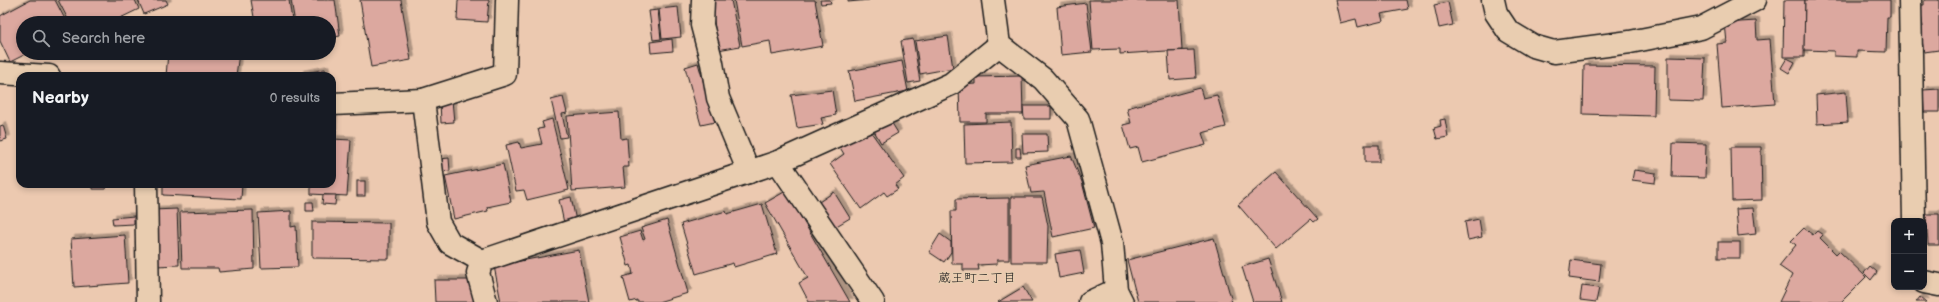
<!DOCTYPE html>
<html lang="en">
<head>
<meta charset="utf-8">
<style>
  :root { --surface:#171b24; --page:#20242c; --text:#f1f3f6; --muted:#9ea1a6; --line:#363941 }
  body { margin:0; font-family:"Balsamiq Sans","Klee One",sans-serif; background:var(--page); color:var(--text) }
  .controls { position:absolute; right:12px; bottom:12px; display:grid; overflow:hidden; border-radius:8px; box-shadow:0 2px 6px #0003 }
  .controls button { width:36px; height:36px; display:grid; place-items:center; padding:0; border:0; border-bottom:1px solid var(--line); background:var(--surface); color:var(--text); font:20px sans-serif }
  .list { margin:0; padding:0; list-style:none }
  h2 { display:flex; justify-content:space-between; align-items:center; height:52px; margin:0; padding:0 16px; font-size:17px }
  h2 small { font-size:13px; font-weight:400; color:var(--muted) }
  .icon { flex:none; width:22px; height:22px; fill:none; stroke:currentColor; stroke-width:2; stroke-linecap:round; stroke-linejoin:round }
  .map { position:relative; flex:none; width:1939px; height:302px; overflow:hidden }
  .search { position:absolute; background:var(--surface); box-shadow:0 2px 6px #0003; left:16px; top:16px; width:320px; height:44px; display:flex; align-items:center; gap:10px; box-sizing:border-box; padding:0 14px; border-radius:22px; color:var(--muted); font-size:15px }
  .panel { position:absolute; background:var(--surface); box-shadow:0 2px 6px #0003; left:16px; top:72px; width:320px; height:116px; border-radius:12px }
  .map>svg:first-child { display:block }
  .building { fill:#dca89f; stroke:#1c1c1c; filter:url(#shadow) }
  .lines { fill:none; stroke-linecap:round; stroke-linejoin:round }
  .minor-casing { stroke:#1c1c1c; stroke-width:25 }
  .minor { stroke:#e9cdb0; stroke-width:22 }
  .labels { text-anchor:middle; stroke-width:3; stroke-linejoin:round; paint-order:stroke }
  .neighbourhood-label { font-size:13px; fill:#1c1c1c; stroke:#e9cdb0 }
</style>
</head>
<body>
<div class="map">
<svg width="1939" height="302" viewBox="0 0 1939 302">
  <defs>
    <filter id="shadow"><feDropShadow dx="3.5" dy="-3.5" stdDeviation="0" flood-color="#0004"/></filter>
  </defs>
  <rect width="100%" height="100%" fill="#ecc9b0"/>
  <filter id="ink" filterUnits="userSpaceOnUse"><feTurbulence type="fractalNoise" baseFrequency=".025" numOctaves="2"/><feDisplacementMap in="SourceGraphic" scale="8" xChannelSelector="R" yChannelSelector="G"/><feConvolveMatrix kernelMatrix="1 2 1 2 8 2 1 2 1" color-interpolation-filters="sRGB"/></filter>
  <g filter="url(#ink)">
    <!-- building -->
    <g class="building">
      <path d="M30 0H55L67 23H23V53H28L10 62 0 41V16Z"/>
      <path d="M58 0H135L139 9 110 23H70Z"/>
      <path d="M138 0H166L168 4 144 14Z"/>
      <path d="M251 0H289L292 20 278 23H255Z"/>
      <path d="M291 0H335L340 36 329 38V23H295Z"/>
      <path d="M360 0H401L411 60 371 67Z"/>
      <path d="M458 0H489L487 22 457 20Z"/>
      <path d="M711 0H731L740 46 718 50Z"/>
      <path d="M734 0H815L823 46 772 55 770 41 742 46Z"/>
      <path d="M820 0H830L831 3 821 4Z"/>
      <path d="M848 0H869L848 2Z"/>
      <path d="M1089 0H1179L1182 50 1120 54V49L1093 50Z"/>
      <path d="M1335 0H1406L1408 9 1381 14 1383 21 1358 27 1356 19 1340 23Z"/>
      <path d="M1784 0H1805L1804 57H1783Z"/>
      <path d="M1805 0H1890V17H1887L1886 52 1857 51V57L1834 56V51L1804 50Z"/>
      <path d="M1924 0H1939V50L1924 52 1920 28 1923 27 1920 5H1924Z"/>
      <path d="M1448 2 1453 25 1439 28 1434 5Z"/>
      <path d="M1086 3 1092 52 1061 55 1057 7Z"/>
      <path d="M678 7 681 37 662 39 659 9Z"/>
      <path d="M658 10 661 39 653 40 649 11Z"/>
      <path d="M1756 21 1757 40 1770 39 1775 104 1722 108 1717 44 1727 43 1725 23Z"/>
      <path d="M948 36 953 68 920 74 915 41Z"/>
      <path d="M672 39 673 51 651 53 650 42Z"/>
      <path d="M913 39 920 81 908 83 901 41Z"/>
      <path d="M1194 50 1196 78 1170 80 1168 51Z"/>
      <path d="M168 53H239L236 76H166Z"/>
      <path d="M1668 57 1705 58 1703 101 1668 100Z"/>
      <path d="M1787 58 1795 62 1789 73 1781 68Z"/>
      <path d="M902 61 908 91 855 101 849 71Z"/>
      <path d="M698 63 715 122 701 125 685 67Z"/>
      <path d="M1584 65 1655 66 1654 116 1583 114Z"/>
      <path d="M325 69 327 76H300V74Z"/>
      <path d="M1022 76 1023 114H986V122H960L959 85 976 84V77Z"/>
      <path d="M1200 88 1203 98 1217 95 1226 127 1202 133 1206 145 1142 162 1138 147 1130 149 1123 125 1131 123 1127 108Z"/>
      <path d="M1939 89V112H1924L1923 90Z"/>
      <path d="M832 90 836 115 821 118 823 124 797 128 791 95Z"/>
      <path d="M1846 92 1848 122 1817 124 1816 95Z"/>
      <path d="M563 97 567 113 562 114 567 137 560 138 551 100Z"/>
      <path d="M452 100 454 122 441 123 440 101Z"/>
      <path d="M1023 106H1051V119H1024Z"/>
      <path d="M619 112 621 139 627 138 629 167H623L625 187 572 191 567 116Z"/>
      <path d="M332 118H334L333 139H332Z"/>
      <path d="M552 119 569 190 527 200 524 190 516 191 506 145 519 142 521 148 542 144 538 129 544 128 542 122Z"/>
      <path d="M1445 119 1448 137 1437 139 1434 128 1441 126 1440 120Z"/>
      <path d="M890 120 898 133 881 143 873 129Z"/>
      <path d="M1011 122 1012 162 965 163 964 124Z"/>
      <path d="M3 125 7 139 0 141V126Z"/>
      <path d="M868 128 904 178 895 185 898 189 887 196 884 192 861 209 830 164 844 154 839 146Z"/>
      <path d="M1022 134H1047L1048 152 1023 153Z"/>
      <path d="M332 139 351 140 347 196 311 194V184H332Z"/>
      <path d="M1673 143 1706 144 1705 178 1672 177Z"/>
      <rect x="1365" y="145" width="14" height="17"/>
      <path d="M1731 147H1761L1762 200 1732 201Z"/>
      <path d="M1016 148H1020L1021 157H1016Z"/>
      <path d="M1071 156 1082 182 1094 228 1053 237 1044 192 1031 193 1025 165Z"/>
      <path d="M449 158 450 171 441 172 440 159Z"/>
      <path d="M503 164 511 202 487 207 488 211 454 219 445 176Z"/>
      <path d="M1634 170 1656 173 1655 183 1632 180Z"/>
      <path d="M1276 172 1318 219 1314 222 1311 219 1276 249 1238 205Z"/>
      <rect x="357" y="181" width="8" height="15"/>
      <path d="M71 184H128H106V189H93V185Z"/>
      <path d="M163 184H242L241 199 163 195Z"/>
      <path d="M786 191 850 302H809L799 283 808 278 765 203Z"/>
      <path d="M834 192 850 218 833 228 816 204Z"/>
      <path d="M323 195H336L335 205 322 204Z"/>
      <path d="M571 197 576 221 564 223 559 200Z"/>
      <path d="M1011 197H1042L1048 226 1047 262H1011Z"/>
      <path d="M1009 198V260H997V264L978 265 979 270H963V264H952L951 211H956V199Z"/>
      <path d="M306 202H313L314 211H306Z"/>
      <path d="M762 204 777 254 734 267 733 263 696 274 681 224 726 211 727 214Z"/>
      <path d="M1753 208 1756 234 1738 236 1736 209Z"/>
      <path d="M177 209 179 265 156 266 153 210Z"/>
      <path d="M253 210 254 269 219 272 218 268H182L180 212Z"/>
      <path d="M291 211V227L296 226 298 267 261 268 258 213Z"/>
      <path d="M1926 214H1939V245H1928Z"/>
      <path d="M134 216V224L113 225 112 218Z"/>
      <path d="M1479 219 1482 237 1468 240 1465 222Z"/>
      <path d="M667 220 688 293 658 302H637V300L630 302 623 277 633 274 631 265 628 266 620 237 640 231 643 240 645 239 641 228Z"/>
      <path d="M312 222 389 223V259L312 258Z"/>
      <path d="M1804 228 1813 235 1817 231 1823 235 1820 238 1836 254 1839 251 1866 277 1841 302H1779L1792 275 1779 266 1796 245 1791 241Z"/>
      <path d="M940 234 951 242V252L944 262 929 252Z"/>
      <path d="M125 235 128 283 74 287 71 239Z"/>
      <path d="M1214 238 1232 302H1138L1127 260Z"/>
      <rect x="1718" y="242" width="22" height="16"/>
      <path d="M579 250 589 302H501L494 266Z"/>
      <path d="M1080 250 1084 273 1059 278 1055 254Z"/>
      <path d="M1268 259 1282 302H1253L1242 267Z"/>
      <path d="M1571 260 1601 264 1599 282 1569 278Z"/>
      <path d="M1870 266 1877 272 1871 280 1864 273Z"/>
      <path d="M434 280H476V302H435Z"/>
      <path d="M1582 286 1599 288 1596 302 1580 300Z"/>
      <path d="M1023 287 1032 302H998Z"/>
      <path d="M1920 297 1926 302H1916Z"/>
    </g>
    <g class="lines">
      <defs>
        <g id="minor">
          <path d="M703 0 702 25 712 63 718 98 749 172"/>
          <path d="M993 0 999 45 1043 79 1078 119 1112 243 1116 290 1122 302"/>
          <path d="M1493 0 1496 13 1508 31 1533 46 1554 52 1630 42 1701 28 1755 0"/>
          <path d="M1910 0 1914 221"/>
          <path d="M0 73 49 76"/>
          <path d="M423 100 438 222 450 243 482 261"/>
          <path d="M332 104 423 100 505 74 507 0"/>
          <path d="M778 162 873 302"/>
          <path d="M146 184 148 302"/>
          <path d="M1924 282 1939 285"/>
          <path d="M486 302 478 273 482 261 778 162 951 84 999 45"/>
          <path d="M1090 302 1116 290"/>
        </g>
      </defs>
      <!-- minor casing -->
      <use href="#minor" class="minor-casing"/>
      <!-- minor -->
      <use href="#minor" class="minor"/>
    </g>
  </g>
  <g class="labels">
    <!-- neighbourhood labels -->
    <g class="neighbourhood-label">
      <text x="977" y="282">蔵王町二丁目</text>
    </g>
  </g>
</svg>
<div class="controls">
<button>+</button>
<button>−</button>
</div>
<div class="search"><svg class="icon" aria-label="search" viewBox="0 0 24 24"><circle cx="10" cy="10" r="6"/><path d="M15 15l6 6"/></svg>Search here</div>
<section class="panel">
<h2>Nearby<small>0 results</small></h2>
<ul class="list">
</ul>
</section>
</div>
</body>
</html>
